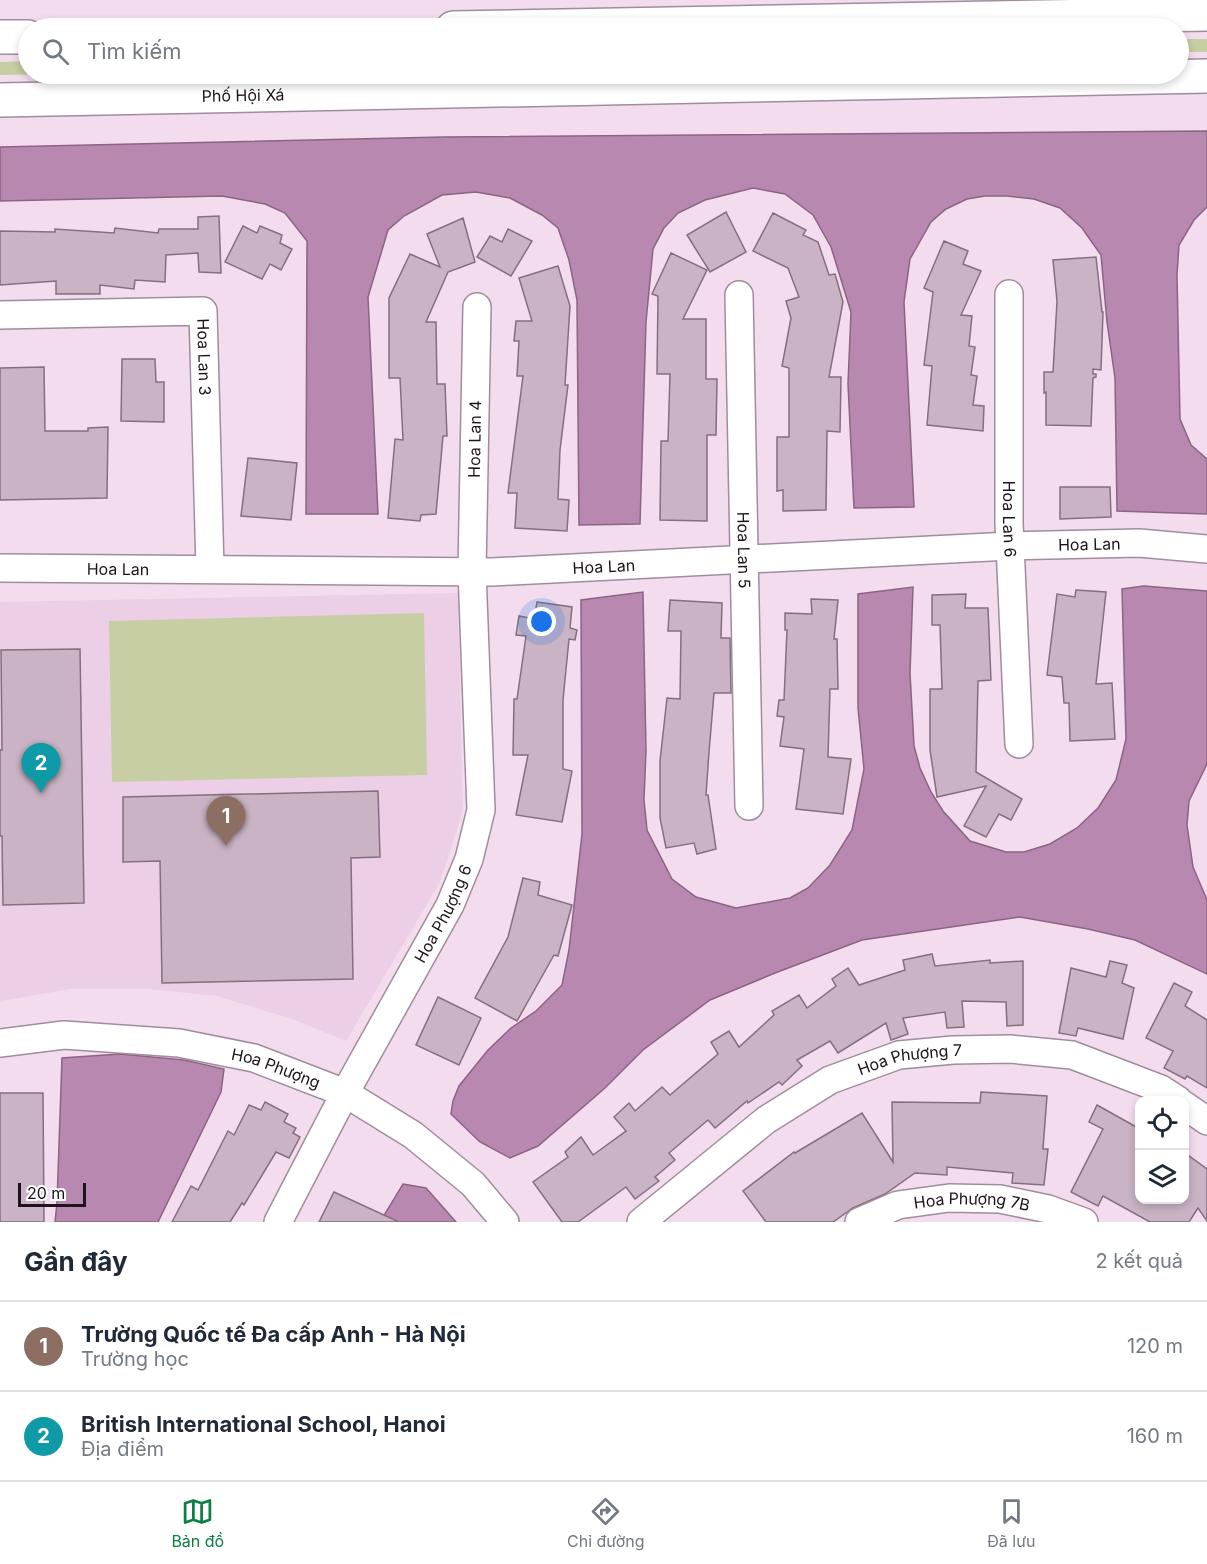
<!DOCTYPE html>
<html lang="vi">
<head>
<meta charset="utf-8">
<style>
  :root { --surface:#fff; --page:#f2f2f3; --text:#1f2937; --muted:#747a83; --line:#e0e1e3; --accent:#0b8043 }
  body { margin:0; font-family:Inter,sans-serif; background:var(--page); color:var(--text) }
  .controls { position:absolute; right:18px; bottom:18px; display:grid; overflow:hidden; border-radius:12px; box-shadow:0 3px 9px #0003 }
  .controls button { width:54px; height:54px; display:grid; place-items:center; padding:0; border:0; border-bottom:2px solid var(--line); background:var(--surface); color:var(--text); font:30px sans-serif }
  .scale { position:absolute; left:18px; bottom:15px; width:68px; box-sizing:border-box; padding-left:6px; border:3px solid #1c141a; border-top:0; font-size:16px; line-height:21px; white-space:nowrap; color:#1c141a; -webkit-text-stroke:4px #fff; paint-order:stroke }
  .you { position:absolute; left:542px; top:622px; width:21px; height:21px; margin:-15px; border:4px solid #fff; border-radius:50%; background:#1a73e8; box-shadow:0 0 0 9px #1a73e833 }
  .badge { display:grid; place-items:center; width:39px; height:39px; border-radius:50%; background:var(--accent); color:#fff; font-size:20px; font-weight:700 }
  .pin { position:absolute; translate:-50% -50px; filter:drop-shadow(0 2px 3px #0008) }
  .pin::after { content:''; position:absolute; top:32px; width:21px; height:18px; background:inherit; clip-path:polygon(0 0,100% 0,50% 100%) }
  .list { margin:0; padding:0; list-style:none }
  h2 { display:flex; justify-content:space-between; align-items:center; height:78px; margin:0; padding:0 24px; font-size:26px }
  h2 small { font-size:20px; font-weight:400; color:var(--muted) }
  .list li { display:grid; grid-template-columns:39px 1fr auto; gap:18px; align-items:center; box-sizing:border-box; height:90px; padding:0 24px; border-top:2px solid var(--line) }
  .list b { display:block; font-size:22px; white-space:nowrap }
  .list p { margin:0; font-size:20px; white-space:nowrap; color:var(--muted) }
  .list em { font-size:20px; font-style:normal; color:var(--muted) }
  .icon { flex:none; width:33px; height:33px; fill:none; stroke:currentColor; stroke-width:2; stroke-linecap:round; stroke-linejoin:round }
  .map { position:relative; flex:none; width:1207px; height:1222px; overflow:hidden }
  .search { position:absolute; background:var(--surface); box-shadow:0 3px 9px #0003; left:18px; right:18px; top:18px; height:66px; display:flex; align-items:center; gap:15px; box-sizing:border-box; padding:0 21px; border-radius:33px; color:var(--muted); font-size:22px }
  .sheet { height:258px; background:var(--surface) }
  nav { display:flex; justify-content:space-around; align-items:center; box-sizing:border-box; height:84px; border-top:2px solid var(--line); background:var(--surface); font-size:16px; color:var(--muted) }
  nav a { display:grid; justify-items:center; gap:3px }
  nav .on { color:var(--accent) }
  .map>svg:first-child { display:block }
  .built { fill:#eccfe6 }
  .green { fill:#c7cea3 }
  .water { fill:#b988b0; stroke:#8a6583; stroke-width:1.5 }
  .building { fill:#c9b3c4; stroke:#846f7f; stroke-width:1.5 }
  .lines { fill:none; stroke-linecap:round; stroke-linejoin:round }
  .minor-casing { stroke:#a18c9d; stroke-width:30 }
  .secondary-casing { stroke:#a18c9d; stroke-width:36 }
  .minor { stroke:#fff; stroke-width:27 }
  .secondary { stroke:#fff; stroke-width:33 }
  .labels { text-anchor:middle; stroke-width:5; stroke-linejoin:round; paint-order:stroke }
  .street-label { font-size:16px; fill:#1c141a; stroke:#fff }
</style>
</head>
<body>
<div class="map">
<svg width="1207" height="1222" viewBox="0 0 1207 1222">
  <rect width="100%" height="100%" fill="#f3dcee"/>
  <!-- built -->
  <path class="built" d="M458 593 463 811 440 882 346 1041 295 1020 217 996 149 989H71L0 1001V602Z"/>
  <!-- green -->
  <g class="green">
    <rect x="1179" y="39" width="28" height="13"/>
    <path d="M28 61V74H78L0 75V62Z"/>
    <path d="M424 613 427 775 112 782 109 621Z"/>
  </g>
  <!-- water -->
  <g class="water">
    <path d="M1207 131V207L1194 220 1179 245 1177 275 1180 419 1191 445 1207 459V514L1117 511 1115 378 1107 322 1101 255 1082 228 1060 208 1034 199 1007 196H985L967 199 946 209 931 222 910 259 904 302 914 507 854 508 848 384 851 312 831 247 813 215 785 194 753 188 705 200 678 213 664 228 653 249 646 322 640 524 579 525 577 300 569 260 558 228 542 215 510 198 476 192 442 195 404 216 388 230 368 297 378 514H306L307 241 285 213 265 204 222 196 0 201V147L444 137Z"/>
    <path d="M1144 586 1207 591V764L1189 801 1187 825 1193 867 1207 900V974L1135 940 1088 929 1020 917 862 940 775 973 710 1000 643 1050 605 1088 538 1146 510 1158 480 1142 451 1114 453 1101 459 1086 488 1050 511 1028 536 1011 562 985 569 950 582 834 581 600 643 592 646 751 644 800 647 830 672 879 696 897 736 908 790 898 808 888 830 865 852 830 864 769 858 708V594L913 587 910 673 914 746 920 768 931 792 943 811 970 841 1006 852H1024L1050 844 1077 828 1098 808 1116 780 1126 739 1122 589Z"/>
    <path d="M120 1054 184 1060 224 1069 221 1092 158 1222H55L57 1203 62 1058Z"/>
    <path d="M403 1184 426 1188 456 1222H380Z"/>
  </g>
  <!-- building -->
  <g class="building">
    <path d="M726 212 746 252 710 272 687 235Z"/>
    <path d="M773 213 806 230 803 235 818 242 829 275 835 274 843 302 829 377H841L840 432 827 431 826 510 783 511V490L777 491V437H789V368L782 366 791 318 786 301 799 297 788 268 753 251Z"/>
    <path d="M219 216 221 273 199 272 198 253 166 255 165 282 135 280 134 289 100 285V294H56V281L0 285V231L55 232V229L114 233 115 228 158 233 159 229H198V217Z"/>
    <path d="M463 218 475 262 448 272 426 322H436L437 384H445L447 436H443L436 514 421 515 420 521 388 518 395 439 403 440 400 378H389V298L410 254 440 267 427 234Z"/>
    <path d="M243 226 257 233 260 226 282 235 280 243 292 249 281 270 270 264 262 279 225 262Z"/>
    <path d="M508 229 532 241 511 276 477 257 490 236 502 242Z"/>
    <path d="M944 241 968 251 963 264 981 271 961 315 972 316 969 346 975 347 971 375 977 376 973 405 984 406 983 431 927 425 932 366 924 365 933 292 924 288Z"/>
    <path d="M671 253 707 270 683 319H706V379H717L716 435H707V521L660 520 661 441H668L670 374H657L658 296 652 294Z"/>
    <path d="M1096 257 1102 312H1103L1101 370 1093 369V374H1096V377L1093 378 1091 426 1046 425V392L1044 393V372H1053L1057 301 1053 260Z"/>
    <path d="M558 266 570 306 565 385H568L560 450 558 499 569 500 567 531 515 528 517 493H508L523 376H517L519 341H514L516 321H532L519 278Z"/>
    <path d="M122 359H155L156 382H164V422L121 421Z"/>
    <path d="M44 367 45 431H88V428L108 427 107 498 0 500V368Z"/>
    <path d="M248 458 297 463 291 520 241 516Z"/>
    <path d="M1060 487H1110L1111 517 1060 519Z"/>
    <path d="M1076 590 1106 592 1096 684 1112 683 1115 739 1070 741 1069 703H1064L1062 677 1047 675 1057 594 1075 597Z"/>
    <path d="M966 594 965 608H988L991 680 978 681 976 772 1022 799 1011 820 999 814 986 837 964 826 986 786 937 797 930 750V689H942L940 625H932V595Z"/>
    <path d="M811 599 838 600 834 639H837L838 689H830L828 757 851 759 843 814 796 809 804 749 780 746 784 717 777 716 779 700H784L787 630H785V613L812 614Z"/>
    <path d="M670 600 722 603 721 638H730L731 693H714L709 752 706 795H708L716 849 697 854 694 843 666 848 660 818V761L667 698 680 699 681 631H668Z"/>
    <path d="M537 602 572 607 570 628 577 630 575 640 569 639 563 700V769L572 771 562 822 516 815 528 755H513L514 699H517L526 636 516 635 519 616 534 619Z"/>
    <path d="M80 649 84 903 3 905 2 836H0V750H2L1 650Z"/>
    <path d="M378 791 380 857 351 858 353 979 162 983 160 861 123 862V797Z"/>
    <path d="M523 878 540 882 538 895 572 905 558 956 554 955 517 1021 475 998 508 937Z"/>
    <path d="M932 954 935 966 990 960V963L1023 961V1025L1007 1026 1006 1002 962 1001 964 1027 947 1028 945 1012 903 1018 908 1034 891 1040 886 1023 838 1053 830 1041 797 1060 802 1066 782 1085 779 1082 748 1103 747 1101 715 1128 708 1120 669 1153 675 1160 655 1177 659 1181 635 1199 626 1187 578 1222H562L533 1182 568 1157 565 1152 581 1137 593 1155 626 1131 614 1117 629 1103 635 1111 662 1087 670 1095 718 1054 711 1042 729 1031 739 1047 774 1015 772 1011 799 995 807 1008 836 986 832 979 848 968 859 985 905 970 903 960Z"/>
    <path d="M1110 961 1127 965 1122 983 1134 988 1123 1039 1078 1028 1076 1036 1059 1033 1071 968 1106 977Z"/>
    <path d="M1174 983 1192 992 1185 1006 1207 1020V1088L1187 1076 1185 1079 1164 1068 1173 1051 1146 1038Z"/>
    <path d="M438 997 481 1018 459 1065 416 1045Z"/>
    <path d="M981 1092 1047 1096 1043 1149H1048L1044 1185 1012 1183 1013 1173 947 1167V1175L915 1173 885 1194 853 1208 833 1222H766L743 1191 794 1152 795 1153 862 1113 893 1162 892 1102 980 1103Z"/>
    <path d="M0 1093H43L44 1222H0Z"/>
    <path d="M265 1102 288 1114 284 1122 296 1128 293 1133 300 1137 289 1158 276 1152 244 1205 242 1203 230 1222H172L191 1186 198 1190 228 1131 234 1135 249 1105 261 1110Z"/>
    <path d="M1097 1105 1140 1129V1200H1185V1153L1207 1169V1221L1198 1208 1189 1222H1150L1103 1196 1098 1206 1071 1192 1103 1129 1089 1122Z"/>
    <path d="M334 1192 399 1222H319Z"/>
  </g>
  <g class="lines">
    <defs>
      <g id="minor">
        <path id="s1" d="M1009 294V523L1019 744"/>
        <path id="s2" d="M739 295 749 806"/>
        <path id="s3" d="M0 315 203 311 210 569"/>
        <path id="s4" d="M0 568 492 572 1010 546 1139 543 1207 549"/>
        <path id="s5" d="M0 1043 64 1035 179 1043 254 1058 345 1093 413 1135 473 1184 505 1222"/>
        <path d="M1184 1105 1207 1121"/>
        <path id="s6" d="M278 1222 345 1093 450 905 469 859 481 810 472 571 477 307"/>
        <path id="s7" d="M641 1222 766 1120 830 1080 899 1055 953 1050 1010 1049 1072 1055 1161 1089 1178 1100"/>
        <path id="s8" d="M859 1222 898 1205 949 1198 1000 1199 1048 1209 1084 1222"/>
      </g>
      <g id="secondary">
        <path d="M453 28 1207 14"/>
        <path d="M0 37H28"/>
        <path id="s9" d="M0 100 1207 76"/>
      </g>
    </defs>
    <!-- minor casing -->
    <use href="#minor" class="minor-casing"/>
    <!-- secondary casing -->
    <use href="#secondary" class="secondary-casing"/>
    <!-- minor -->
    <use href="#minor" class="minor"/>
    <!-- secondary -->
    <use href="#secondary" class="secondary"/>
  </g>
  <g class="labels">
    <!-- street labels -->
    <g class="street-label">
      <text dy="6" stroke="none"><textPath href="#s9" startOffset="243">Phố Hội Xá</textPath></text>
      <text dy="6" stroke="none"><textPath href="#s3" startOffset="249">Hoa Lan 3</textPath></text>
      <text dy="6" stroke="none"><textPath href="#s6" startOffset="832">Hoa Lan 4</textPath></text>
      <text dy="6" stroke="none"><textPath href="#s1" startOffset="225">Hoa Lan 6</textPath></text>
      <text dy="6" stroke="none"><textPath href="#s4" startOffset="1090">Hoa Lan</textPath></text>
      <text dy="6" stroke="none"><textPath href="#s2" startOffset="255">Hoa Lan 5</textPath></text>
      <text dy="6" stroke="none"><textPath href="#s4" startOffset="604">Hoa Lan</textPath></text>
      <text dy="6" stroke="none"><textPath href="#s4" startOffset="118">Hoa Lan</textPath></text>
      <text dy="6" stroke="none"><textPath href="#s6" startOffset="350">Hoa Phượng 6</textPath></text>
      <text dy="6" stroke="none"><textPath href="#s7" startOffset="320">Hoa Phượng 7</textPath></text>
      <text dy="6" stroke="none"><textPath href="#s5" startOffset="280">Hoa Phượng</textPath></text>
      <text dy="6" stroke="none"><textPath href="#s8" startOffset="117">Hoa Phượng 7B</textPath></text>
    </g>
  </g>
</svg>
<div class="controls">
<button><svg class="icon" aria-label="locate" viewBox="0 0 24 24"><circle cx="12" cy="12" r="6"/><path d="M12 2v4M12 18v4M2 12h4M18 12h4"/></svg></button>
<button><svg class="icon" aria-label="layers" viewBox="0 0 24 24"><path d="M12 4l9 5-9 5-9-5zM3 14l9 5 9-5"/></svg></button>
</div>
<div class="scale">20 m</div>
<div class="you"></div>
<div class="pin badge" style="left:226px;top:846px;background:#8d6e63">1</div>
<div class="pin badge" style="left:41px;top:793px;background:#0f9aa8">2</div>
<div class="search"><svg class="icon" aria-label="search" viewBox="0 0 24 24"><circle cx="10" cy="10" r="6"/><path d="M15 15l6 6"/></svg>Tìm kiếm</div>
</div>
<section class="sheet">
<h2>Gần đây<small>2 kết quả</small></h2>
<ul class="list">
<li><span class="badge" style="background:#8d6e63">1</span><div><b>Trường Quốc tế Đa cấp Anh - Hà Nội</b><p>Trường học</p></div><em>120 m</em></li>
<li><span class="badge" style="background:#0f9aa8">2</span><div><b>British International School, Hanoi</b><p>Địa điểm</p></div><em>160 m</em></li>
</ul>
</section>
<nav>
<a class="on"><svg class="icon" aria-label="map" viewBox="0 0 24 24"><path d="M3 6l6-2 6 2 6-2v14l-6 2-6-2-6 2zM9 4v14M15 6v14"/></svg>Bản đồ</a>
<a><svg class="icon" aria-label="directions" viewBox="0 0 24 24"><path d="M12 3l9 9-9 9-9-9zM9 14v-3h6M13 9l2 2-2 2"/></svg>Chỉ đường</a>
<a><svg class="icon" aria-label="saved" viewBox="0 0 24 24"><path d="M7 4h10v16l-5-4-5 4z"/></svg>Đã lưu</a>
</nav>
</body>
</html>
